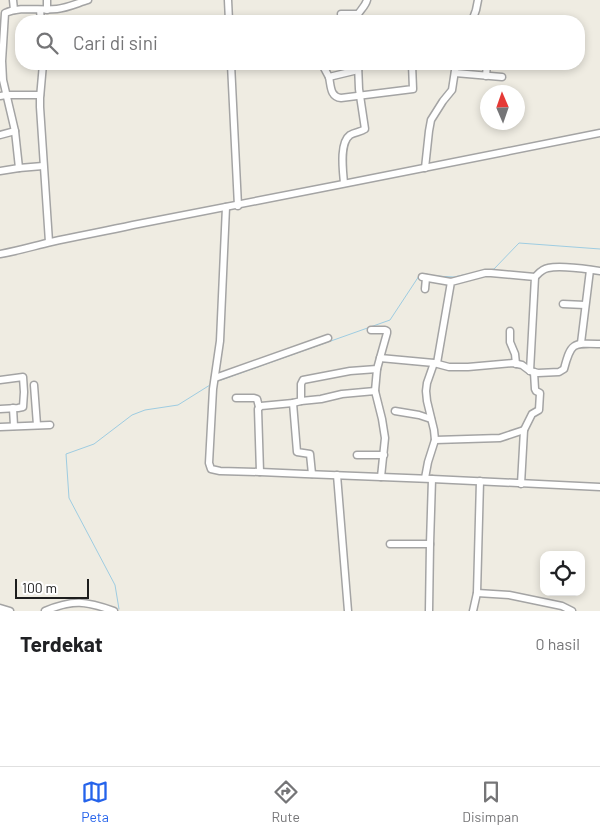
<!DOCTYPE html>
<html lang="id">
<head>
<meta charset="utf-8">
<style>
  :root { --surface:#fff; --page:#f6f6f6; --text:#202124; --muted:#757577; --line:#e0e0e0; --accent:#2563eb }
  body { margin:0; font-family:Barlow,sans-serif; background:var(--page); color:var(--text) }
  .controls { position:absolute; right:15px; bottom:15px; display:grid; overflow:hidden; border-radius:10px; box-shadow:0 2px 8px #0003 }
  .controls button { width:45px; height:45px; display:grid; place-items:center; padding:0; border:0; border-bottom:1px solid var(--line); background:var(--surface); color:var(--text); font:25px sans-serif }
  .compass { position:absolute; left:480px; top:85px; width:45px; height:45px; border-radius:50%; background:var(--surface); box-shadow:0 2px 8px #0003; rotate:358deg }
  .scale { position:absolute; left:15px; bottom:12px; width:74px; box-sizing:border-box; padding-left:5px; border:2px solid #1d1d1d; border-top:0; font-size:14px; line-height:18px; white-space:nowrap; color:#1d1d1d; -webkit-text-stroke:4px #fff; paint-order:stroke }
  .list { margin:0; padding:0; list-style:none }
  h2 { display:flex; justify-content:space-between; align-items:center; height:65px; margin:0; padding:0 20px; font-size:21px }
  h2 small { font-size:16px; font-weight:400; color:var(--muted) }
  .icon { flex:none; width:28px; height:28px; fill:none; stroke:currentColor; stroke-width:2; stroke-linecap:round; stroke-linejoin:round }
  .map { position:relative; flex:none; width:600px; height:611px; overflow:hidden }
  .search { position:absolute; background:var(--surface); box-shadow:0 2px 8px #0003; left:15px; right:15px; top:15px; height:55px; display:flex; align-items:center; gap:12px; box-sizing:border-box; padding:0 18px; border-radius:20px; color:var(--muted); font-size:19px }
  .sheet { height:155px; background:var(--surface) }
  nav { display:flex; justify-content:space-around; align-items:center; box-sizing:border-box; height:70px; border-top:1px solid var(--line); background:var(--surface); font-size:14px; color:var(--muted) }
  nav a { display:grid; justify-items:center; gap:2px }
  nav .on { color:var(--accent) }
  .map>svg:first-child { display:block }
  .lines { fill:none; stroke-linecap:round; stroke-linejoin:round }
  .stream { stroke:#9ecce1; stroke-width:1 }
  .minor-casing { stroke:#a4a4a4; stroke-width:9 }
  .minor { stroke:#fff; stroke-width:6 }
</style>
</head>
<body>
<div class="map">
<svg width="600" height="611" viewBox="0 0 600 611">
  <rect width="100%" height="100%" fill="#efece2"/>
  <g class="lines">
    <!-- stream -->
    <g class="stream">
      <path d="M489 270 494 269 519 243 600 249"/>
      <path d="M435 276 454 277 468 274"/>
      <path d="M221 380 390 320 419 276"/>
      <path d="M119 609 115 585 69 498 66 454 94 444 132 415 145 410 178 405 210 385"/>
    </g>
    <defs>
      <g id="minor">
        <path d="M13 0 14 10"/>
        <path d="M47 0V10"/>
        <path d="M228 0 229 21"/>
        <path d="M40 10 41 21"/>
        <path d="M341 14H357"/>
        <path d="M355 21C357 12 365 8 367 0"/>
        <path d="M472 21 476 10 478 0"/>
        <path d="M43 64 40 98V107L49 242"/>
        <path d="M231 64 238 206"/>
        <path d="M322 64 329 77 358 70"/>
        <path d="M455 73 502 77"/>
        <path d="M486 76 487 64"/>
        <path d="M329 77C331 86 330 97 341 98L413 89 412 64"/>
        <path d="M0 96 6 95H40"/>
        <path d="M0 135 15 131"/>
        <path d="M19 168 15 131 3 80 2 61 5 13C21 6 40 11 57 9 67 8 78 3 88 0"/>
        <path d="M425 168 429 131 431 120 443 101 452 90 456 64"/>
        <path d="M0 171 19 168 43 166"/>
        <path d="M344 183C343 171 339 143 350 135 355 132 361 132 365 129L359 89 358 64"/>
        <path d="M226 207 220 341 213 389 209 463 211 469 220 471 260 472 305 474 432 479 600 487"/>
        <path d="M0 254C18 251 34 246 51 242 78 236 106 231 133 225 289 195 444 164 600 133"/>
        <path d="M422 277 451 282"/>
        <path d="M535 277C539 273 542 269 548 268 563 265 584 269 600 271"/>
        <path d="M425 289 426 278"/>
        <path d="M563 304 585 305"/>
        <path d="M371 330H385L387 331V333L380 358"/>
        <path d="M510 331V342L515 354 516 364"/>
        <path d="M581 343 590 270"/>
        <path d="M437 363 451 282 485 273H491L535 277 530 371"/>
        <path d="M215 378 328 338"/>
        <path d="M0 380 23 377 24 392 23 407 18 408 0 409"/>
        <path d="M34 385 37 425"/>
        <path d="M375 391 377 369"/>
        <path d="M236 398H254L257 399 259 407"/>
        <path d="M301 401 321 399 342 394 375 391 382 419 385 438 381 477"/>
        <path d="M293 403 297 452 310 454 312 474"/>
        <path d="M13 408 14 426"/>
        <path d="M395 411 419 415 431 419"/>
        <path d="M0 427 50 425"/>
        <path d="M435 440 500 438 524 430"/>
        <path d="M357 455H384"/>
        <path d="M260 472 258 409 261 406 293 403 301 401V384L303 380 350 371 377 369 380 358 434 363"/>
        <path d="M337 475 348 611"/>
        <path d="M425 478 428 462 435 440 434 430 427 401 426 391 427 383 434 363 449 367H468L513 363 522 365 530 371 538 373 559 372 564 369C571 342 573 343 600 344"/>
        <path d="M521 484 524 430 532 414 539 410 540 393 536 391 535 389 534 372"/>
        <path d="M390 544H430L432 479"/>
        <path d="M477 593 509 595 562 606 572 611"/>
        <path d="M0 608 10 611"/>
        <path d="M45 611C73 599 86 601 114 611"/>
        <path d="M429 611 430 544"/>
        <path d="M473 611 477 593 480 481"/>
      </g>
    </defs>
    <!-- minor casing -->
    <use href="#minor" class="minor-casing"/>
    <!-- minor -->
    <use href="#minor" class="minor"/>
  </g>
</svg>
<div class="controls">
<button><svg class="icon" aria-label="locate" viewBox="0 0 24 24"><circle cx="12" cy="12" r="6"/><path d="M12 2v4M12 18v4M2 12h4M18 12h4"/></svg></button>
</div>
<svg class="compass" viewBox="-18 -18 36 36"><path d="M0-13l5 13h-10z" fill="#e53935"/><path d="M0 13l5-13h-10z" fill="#757577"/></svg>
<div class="scale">100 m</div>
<div class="search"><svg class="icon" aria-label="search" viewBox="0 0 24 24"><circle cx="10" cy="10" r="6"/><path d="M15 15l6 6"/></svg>Cari di sini</div>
</div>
<section class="sheet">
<h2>Terdekat<small>0 hasil</small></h2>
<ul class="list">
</ul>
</section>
<nav>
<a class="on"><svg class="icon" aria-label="map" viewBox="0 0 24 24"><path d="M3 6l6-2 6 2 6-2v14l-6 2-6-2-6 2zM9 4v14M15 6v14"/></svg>Peta</a>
<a><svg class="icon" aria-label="directions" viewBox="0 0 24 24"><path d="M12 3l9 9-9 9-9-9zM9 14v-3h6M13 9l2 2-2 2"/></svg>Rute</a>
<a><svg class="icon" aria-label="saved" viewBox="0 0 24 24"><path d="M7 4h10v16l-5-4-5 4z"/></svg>Disimpan</a>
</nav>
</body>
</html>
